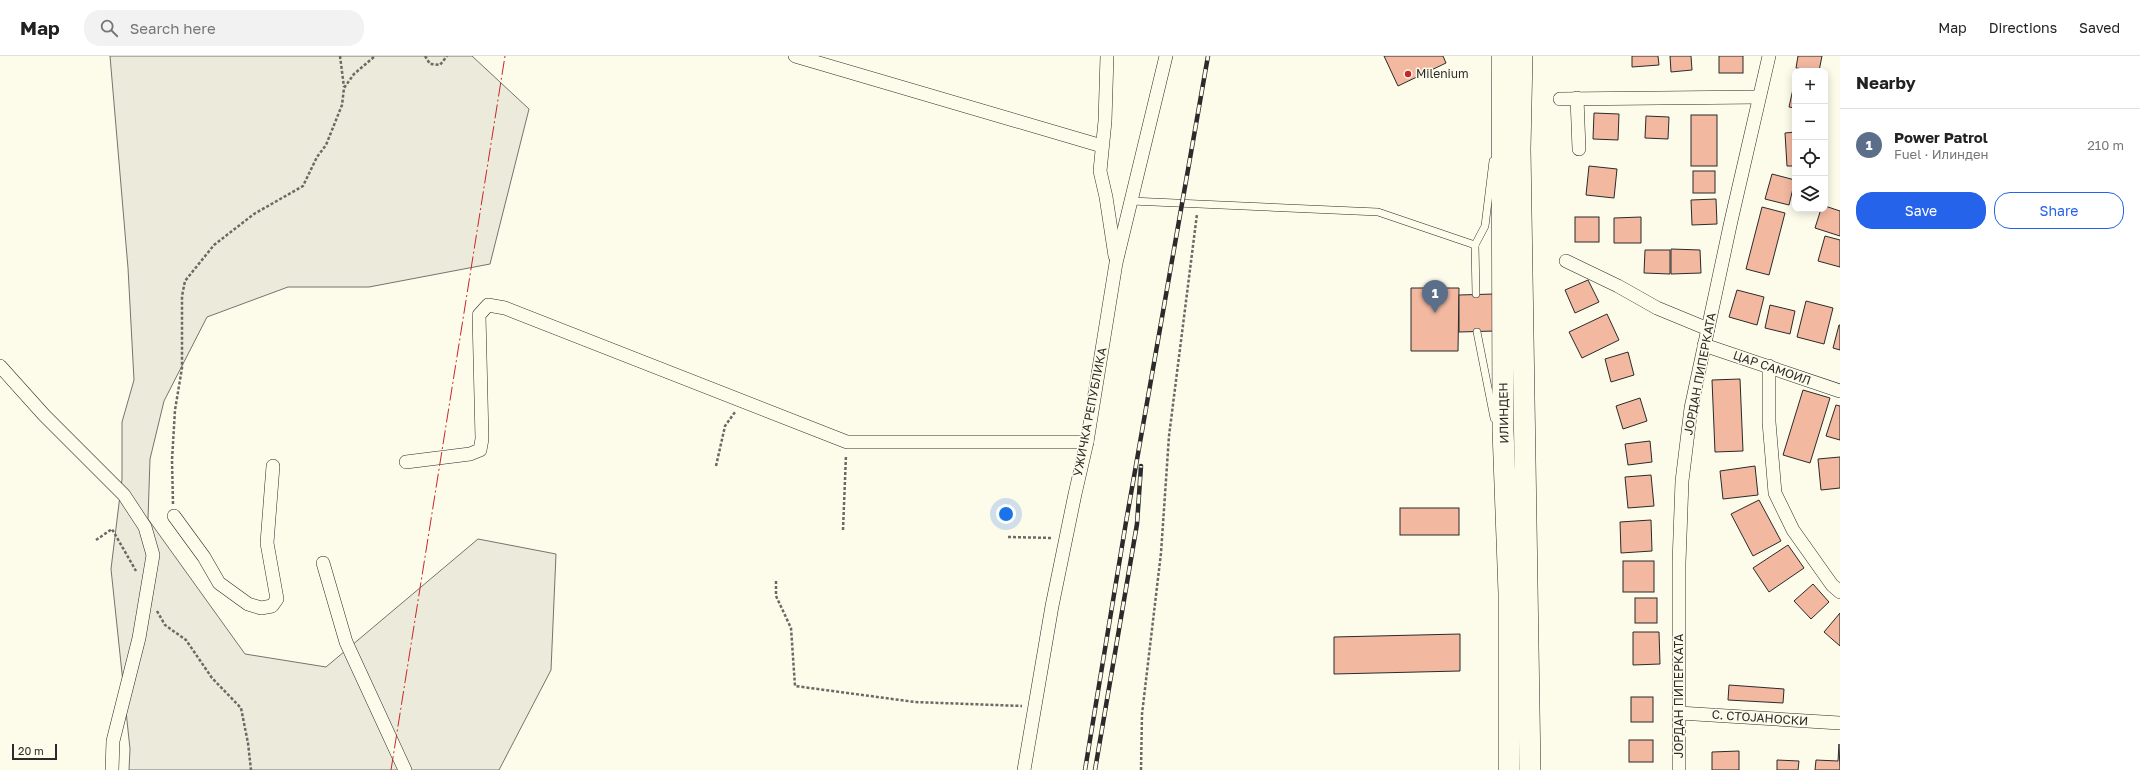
<!DOCTYPE html>
<html lang="en">
<head>
<meta charset="utf-8">
<style>
  :root { --surface:#fff; --page:#f2f2f2; --text:#222; --muted:#767676; --line:#e0e0e0; --accent:#2563eb }
  body { margin:0; font-family:"Golos Text",sans-serif; background:var(--page); color:var(--text) }
  .controls { position:absolute; right:12px; top:12px; display:grid; overflow:hidden; border-radius:8px; box-shadow:0 2px 10px #0003 }
  .controls button { width:36px; height:36px; display:grid; place-items:center; padding:0; border:0; border-bottom:1px solid var(--line); background:var(--surface); color:var(--text); font:20px sans-serif }
  .scale { position:absolute; left:12px; bottom:10px; width:45px; box-sizing:border-box; padding-left:4px; border:2px solid #2b2b2b; border-top:0; font-size:11px; line-height:14px; white-space:nowrap; color:#2b2b2b; -webkit-text-stroke:3px #fdfbea; paint-order:stroke }
  .you { position:absolute; left:1006px; top:458px; width:14px; height:14px; margin:-10px; border:3px solid #fff; border-radius:50%; background:#1a73e8; box-shadow:0 0 0 6px #1a73e833 }
  .badge { display:grid; place-items:center; width:26px; height:26px; border-radius:50%; background:var(--accent); color:#fff; font-size:13px; font-weight:700 }
  .pin { position:absolute; translate:-50% -33px; filter:drop-shadow(0 1px 2px #0008) }
  .pin::after { content:''; position:absolute; top:21px; width:14px; height:12px; background:inherit; clip-path:polygon(0 0,100% 0,50% 100%) }
  .list { margin:0; padding:0; list-style:none }
  h2 { display:flex; justify-content:space-between; align-items:center; height:52px; margin:0; padding:0 16px; font-size:17px }
  h2 small { font-size:13px; font-weight:400; color:var(--muted) }
  .list li { display:grid; grid-template-columns:26px 1fr auto; gap:12px; align-items:center; box-sizing:border-box; height:72px; padding:0 16px; border-top:1px solid var(--line) }
  .list b { display:block; font-size:15px; white-space:nowrap }
  .list p { margin:0; font-size:13px; white-space:nowrap; color:var(--muted) }
  .list em { font-size:13px; font-style:normal; color:var(--muted) }
  .actions { display:flex; gap:8px; padding:12px 16px }
  .actions a { flex:1; padding:9px 0; border:1px solid var(--accent); border-radius:16px; text-align:center; font-size:14px; color:var(--accent) }
  .actions .main { background:var(--accent); color:#fff }
  .icon { flex:none; width:22px; height:22px; fill:none; stroke:currentColor; stroke-width:2; stroke-linecap:round; stroke-linejoin:round }
  .map { position:relative; flex:none; width:1840px; height:714px; overflow:hidden }
  header { display:flex; align-items:center; gap:24px; box-sizing:border-box; height:56px; padding:0 20px; background:var(--surface); border-bottom:1px solid var(--line) }
  header strong { font-size:19px }
  nav { display:flex; gap:22px; margin-inline-start:auto; font-size:14px }
  .search { width:280px; height:36px; background:var(--page); display:flex; align-items:center; gap:10px; box-sizing:border-box; padding:0 14px; border-radius:16px; color:var(--muted); font-size:15px }
  main { display:flex }
  aside { flex:1; background:var(--surface) }
  .map>svg:first-child { display:block }
  .green { fill:#ecebdb; stroke:#74746e }
  .building { fill:#f2b8a0; stroke:#2b2b2b }
  .lines { fill:none; stroke-linecap:round; stroke-linejoin:round }
  .lane-casing { stroke:#2b2b2b; stroke-width:8 }
  .street-casing { stroke:#2b2b2b; stroke-width:14 }
  .primary-casing { stroke:#2b2b2b; stroke-width:22 }
  .path { stroke:#6a6964; stroke-width:2.5; stroke-dasharray:3 2; stroke-linecap:butt }
  .lane { stroke:#fdfbea; stroke-width:7 }
  .street { stroke:#fdfbea; stroke-width:13 }
  .primary { stroke:#fdfbea; stroke-width:21 }
  .rail-casing { stroke:#2b2b2b; stroke-width:4.5 }
  .rail { stroke:#fdfbea; stroke-width:3; stroke-dasharray:9; stroke-linecap:butt }
  .power { stroke:#c62828; stroke-width:1; stroke-dasharray:14 3 2 3; stroke-linecap:butt }
  .poi-dot { fill:#c62828; stroke:#fdfbea; stroke-width:1.5 }
  .labels { text-anchor:middle; stroke-width:3; stroke-linejoin:round; paint-order:stroke }
  .poi-label { font-size:12px; fill:#2b2b2b; stroke:#fdfbea; text-anchor:start }
  .street-label { font-size:12px; fill:#2b2b2b; stroke:#fdfbea }
</style>
</head>
<body>
<header>
<strong>Map</strong>
<div class="search"><svg class="icon" aria-label="search" viewBox="0 0 24 24"><circle cx="10" cy="10" r="6"/><path d="M15 15l6 6"/></svg>Search here</div>
<nav><a>Map</a><a>Directions</a><a>Saved</a></nav>
</header>
<main>
<div class="map">
<svg width="1840" height="714" viewBox="0 0 1840 714">
  <rect width="100%" height="100%" fill="#fdfbea"/>
  <!-- green -->
  <path class="green" d="M110 0H472L529 53 490 208 369 231H288L207 261 164 345 150 403 148 463 245 598 326 611 478 483 556 498 551 614 499 714H129L130 693 111 513 122 423V366L134 324 128 212Z"/>
  <!-- building -->
  <g class="building">
    <path d="M1384 0H1443L1446 7 1398 30Z"/>
    <path d="M1632 0H1658L1659 9 1632 11Z"/>
    <path d="M1670 0H1691L1692 14 1671 16Z"/>
    <rect x="1719" y="0" width="24" height="17"/>
    <path d="M1798 0H1822L1819 15 1796 12Z"/>
    <path d="M1795 24V52L1789 51Z"/>
    <path d="M1594 57 1619 58 1618 84 1593 83Z"/>
    <rect x="1691" y="59" width="26" height="51"/>
    <path d="M1646 60 1669 61 1668 83 1645 82Z"/>
    <path d="M1795 76V110H1787L1785 77Z"/>
    <path d="M1589 110 1617 113 1614 142 1586 139Z"/>
    <rect x="1693" y="115" width="22" height="22"/>
    <path d="M1772 118 1795 124 1789 149 1765 143Z"/>
    <path d="M1716 143 1717 168 1692 169 1691 144Z"/>
    <path d="M1825 150 1840 155V180L1815 172 1821 153H1825Z"/>
    <path d="M1762 151 1785 157 1769 219 1746 213Z"/>
    <rect x="1575" y="161" width="24" height="25"/>
    <path d="M1641 161V187H1614V162Z"/>
    <path d="M1825 180 1840 184V211L1818 205Z"/>
    <path d="M1671 193 1700 194 1701 217 1671 218Z"/>
    <path d="M1645 194H1670V218L1644 217Z"/>
    <path d="M1588 224 1599 246 1575 257 1565 234Z"/>
    <path d="M1411 232H1459L1458 295H1411Z"/>
    <path d="M1737 234 1764 241 1757 269 1729 261Z"/>
    <path d="M1494 238 1495 275 1459 276V239Z"/>
    <path d="M1806 245 1833 252 1824 288 1797 281Z"/>
    <path d="M1770 249 1795 255 1790 278 1765 272Z"/>
    <path d="M1607 258 1619 284 1582 302 1569 276Z"/>
    <path d="M1839 269H1840V294L1833 292Z"/>
    <path d="M1628 296 1634 319 1611 326 1605 303Z"/>
    <path d="M1740 323 1743 395 1715 396 1712 324Z"/>
    <path d="M1803 334 1830 342 1810 407 1783 399Z"/>
    <path d="M1640 342 1647 365 1623 373 1616 350Z"/>
    <path d="M1836 349 1840 350V384L1826 380Z"/>
    <path d="M1650 385 1652 406 1628 409 1625 388Z"/>
    <path d="M1840 401V432L1821 434 1818 403Z"/>
    <path d="M1755 410 1758 439 1723 443 1720 415Z"/>
    <path d="M1651 419 1654 450 1628 452 1625 421Z"/>
    <path d="M1759 444 1781 485 1753 500 1731 458Z"/>
    <rect x="1400" y="452" width="59" height="27"/>
    <path d="M1651 464 1652 495 1621 497 1620 466Z"/>
    <path d="M1788 489 1804 512 1769 536 1753 512Z"/>
    <rect x="1623" y="505" width="31" height="31"/>
    <path d="M1813 528 1829 546 1811 563 1794 545Z"/>
    <rect x="1635" y="542" width="22" height="25"/>
    <path d="M1840 557V590L1824 576Z"/>
    <path d="M1633 576H1659L1660 608 1633 609Z"/>
    <path d="M1460 578V615L1334 618V581Z"/>
    <path d="M1729 629 1784 633 1783 647 1728 644Z"/>
    <rect x="1631" y="641" width="22" height="25"/>
    <rect x="1629" y="684" width="24" height="22"/>
    <path d="M1839 688 1840 714H1815L1816 704 1838 705Z"/>
    <path d="M1739 695V714H1712V696Z"/>
    <path d="M1777 704 1799 705 1798 714H1777Z"/>
  </g>
  <g class="lines">
    <defs>
      <g id="lane">
        <path d="M1131 145 1378 156 1475 189"/>
        <path d="M1476 238 1475 189 1485 170 1493 105"/>
        <path d="M1477 276 1494 362"/>
      </g>
      <g id="street">
        <path d="M795 0 1102 90"/>
        <path d="M1107 0 1105 65 1100 115 1106 141 1115 200"/>
        <path d="M1577 42 1579 93"/>
        <path d="M1560 43 1759 41"/>
        <path d="M1566 205 1618 230 1657 252 1708 273"/>
        <path d="M1704 289 1840 335"/>
        <path d="M0 310 44 359 124 439 145 471 153 499 139 582 113 685 112 714"/>
        <path d="M1769 310V366L1775 437 1793 474 1832 529 1840 536"/>
        <path d="M406 406 470 398 480 394 482 383 479 259 488 249 505 252 847 386H1087"/>
        <path d="M174 460 204 501 219 527 248 548 261 552 272 550 277 543 267 487 273 410"/>
        <path d="M323 507 346 586 405 714"/>
        <path d="M1679 657 1840 667"/>
        <path d="M1024 714 1052 550 1075 438 1087 386 1116 207 1166 0"/>
        <path d="M1679 714V507L1682 425 1691 352 1731 165 1769 0"/>
      </g>
      <g id="primary">
        <path d="M1502 0 1503 374 1509 537V714"/>
        <path d="M1522 0 1520 93 1530 714"/>
      </g>
    </defs>
    <!-- lane casing -->
    <use href="#lane" class="lane-casing"/>
    <!-- street casing -->
    <use href="#street" class="street-casing"/>
    <!-- primary casing -->
    <use href="#primary" class="primary-casing"/>
    <!-- path -->
    <g class="path">
      <path d="M340 0 344 31"/>
      <path d="M425 0 430 8 440 9 447 0"/>
      <path d="M716 410 725 370 735 356"/>
      <path d="M173 448 172 404 175 354 182 312V240L185 225 214 189 254 158 303 130 317 101 326 89 342 49 344 32 354 18 375 0"/>
      <path d="M843 474 846 399"/>
      <path d="M1008 481 1053 482"/>
      <path d="M96 484 112 473 136 515"/>
      <path d="M776 525V540L791 572 795 630 915 646 1022 650"/>
      <path d="M157 555 165 569 186 584 212 622 241 652 248 687 251 714"/>
      <path d="M1141 714 1142 658 1161 497 1169 380 1197 158"/>
    </g>
    <!-- lane -->
    <use href="#lane" class="lane"/>
    <!-- street -->
    <use href="#street" class="street"/>
    <!-- primary -->
    <use href="#primary" class="primary"/>
    <defs>
      <g id="rail">
        <path d="M1085 714 1126 466 1208 0"/>
        <path d="M1095 714 1137 468 1141 410"/>
      </g>
    </defs>
    <!-- rail casing -->
    <use href="#rail" class="rail-casing"/>
    <!-- rail -->
    <use href="#rail" class="rail"/>
    <!-- power -->
    <path class="power" d="M391 714 505 0"/>
  </g>
  <!-- markers -->
  <circle class="poi-dot" cx="1408" cy="18" r="4"/>
  <g class="labels">
    <!-- poi labels -->
    <g class="poi-label">
      <text x="1416" y="22">Milenium</text>
    </g>
    <!-- street labels -->
    <g class="street-label">
      <text transform="translate(1772 312) rotate(19)" y="4">ЦАР САМОИЛ</text>
      <text transform="translate(1700 318) rotate(-79)" y="4">ЈОРДАН ПИПЕРКАТА</text>
      <text transform="translate(1090 356) rotate(-79)" y="4">УЖИЧКА РЕПУБЛИКА</text>
      <text transform="translate(1504 357) rotate(-91)" y="4">ИЛИНДЕН</text>
      <text transform="translate(1679 640) rotate(-90)" y="4">ЈОРДАН ПИПЕРКАТА</text>
      <text transform="translate(1760 662) rotate(4)" y="4">С. СТОЈАНОСКИ</text>
    </g>
  </g>
</svg>
<div class="controls">
<button>+</button>
<button>−</button>
<button><svg class="icon" aria-label="locate" viewBox="0 0 24 24"><circle cx="12" cy="12" r="6"/><path d="M12 2v4M12 18v4M2 12h4M18 12h4"/></svg></button>
<button><svg class="icon" aria-label="layers" viewBox="0 0 24 24"><path d="M12 4l9 5-9 5-9-5zM3 14l9 5 9-5"/></svg></button>
</div>
<div class="scale">20 m</div>
<div class="you"></div>
<div class="pin badge" style="left:1435px;top:257px;background:#5c6f8a">1</div>
</div>
<aside>
<h2>Nearby<small></small></h2>
<ul class="list">
<li><span class="badge" style="background:#5c6f8a">1</span><div><b>Power Patrol</b><p>Fuel · Илинден</p></div><em>210 m</em></li>
</ul>
<div class="actions"><a class="main">Save</a><a>Share</a></div>
</aside>
</main>
</body>
</html>
